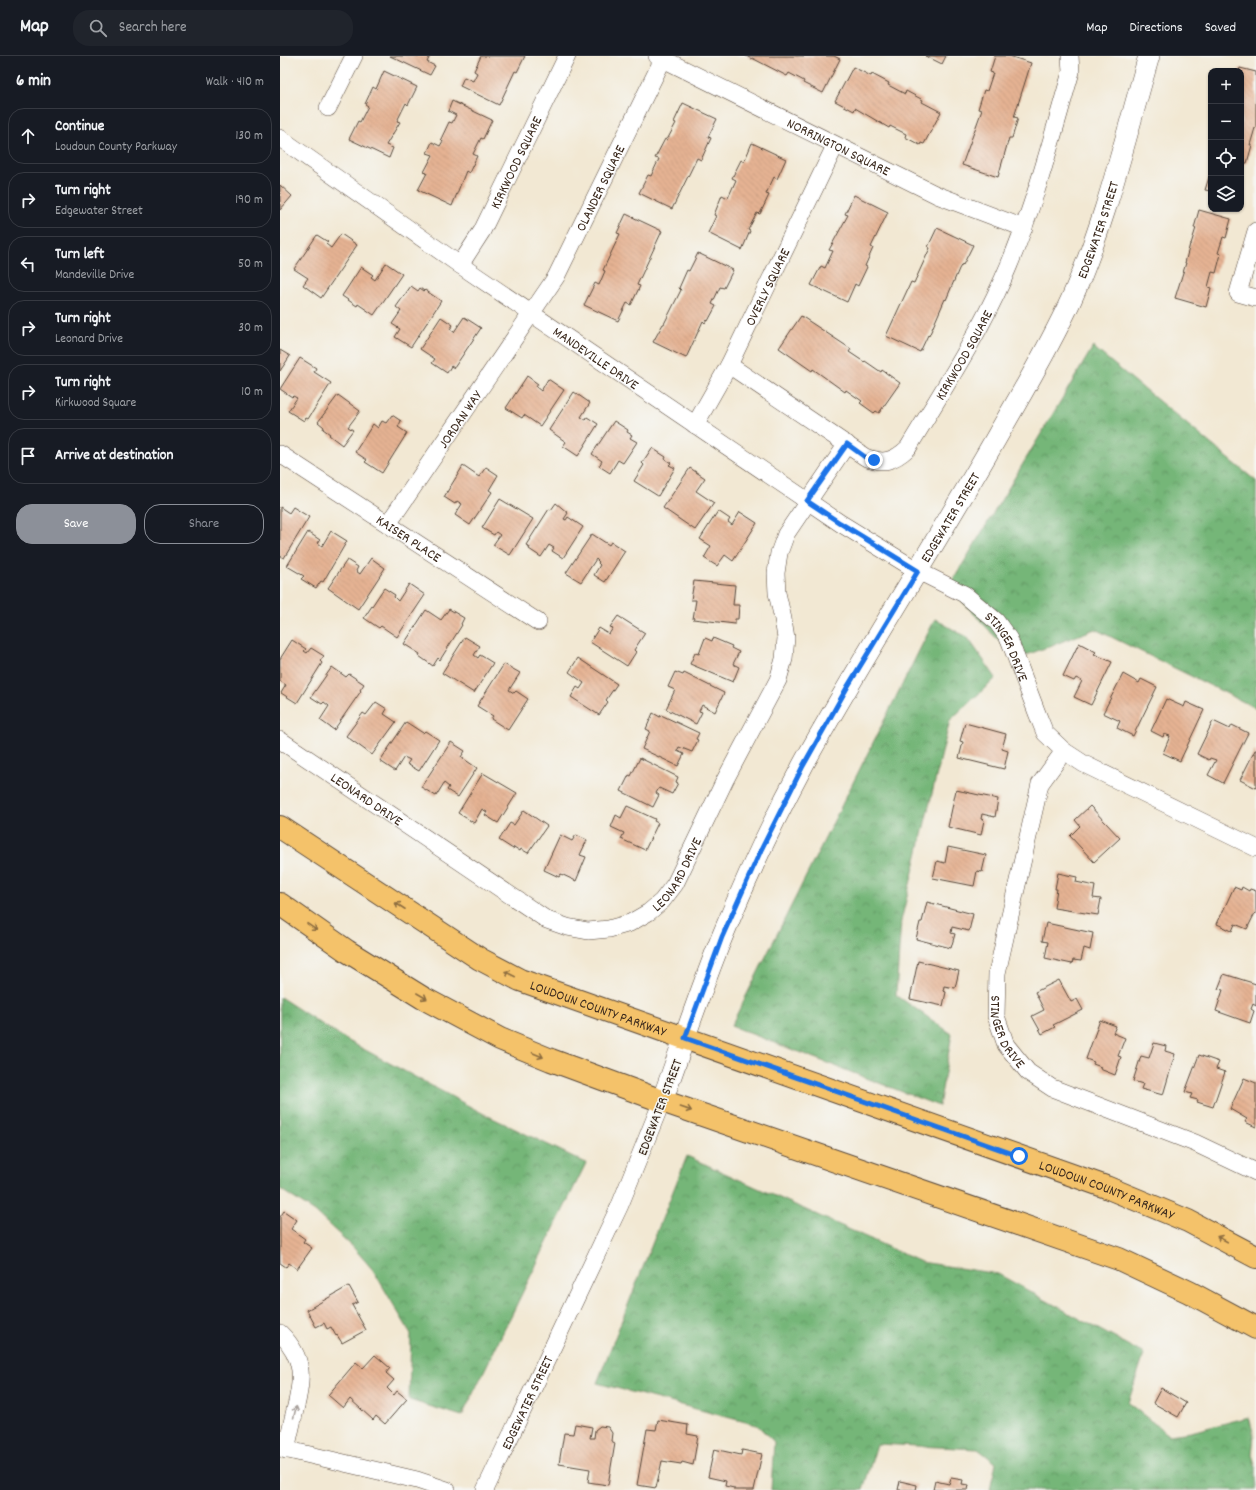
<!DOCTYPE html>
<html lang="en">
<head>
<meta charset="utf-8">
<style>
  :root { --surface:#171b24; --page:#20242c; --text:#f1f3f6; --muted:#9ea1a6; --line:#363941; --accent:#8c9099 }
  body { margin:0; font-family:Dekko,sans-serif; background:var(--page); color:var(--text) }
  .controls { position:absolute; right:12px; top:12px; display:grid; overflow:hidden; border-radius:8px; box-shadow:0 1px 3px #0004 }
  .controls button { width:36px; height:36px; display:grid; place-items:center; padding:0; border:0; border-bottom:1px solid var(--line); background:var(--surface); color:var(--text); font:20px sans-serif }
  .stop { position:absolute; width:12px; height:12px; margin:-9px; border:3px solid #1a73e8; border-radius:50%; background:#fff }
  .stop.end { background:#1a73e8; border-color:#fff; box-shadow:0 1px 4px #0008 }
  .list { margin:0; padding:0; list-style:none }
  h2 { display:flex; justify-content:space-between; align-items:center; height:52px; margin:0; padding:0 16px; font-size:17px }
  h2 small { font-size:13px; font-weight:400; color:var(--muted) }
  .list li { display:grid; grid-template-columns:26px 1fr auto; gap:12px; align-items:center; box-sizing:border-box; height:56px; margin:0 8px 8px; padding:0 8px; border:1px solid var(--line); border-radius:16px }
  .list b { display:block; font-size:15px; white-space:nowrap }
  .list p { margin:0; font-size:13px; white-space:nowrap; color:var(--muted) }
  .list em { font-size:13px; font-style:normal; color:var(--muted) }
  .actions { display:flex; gap:8px; padding:12px 16px }
  .actions a { flex:1; padding:9px 0; border:1px solid var(--accent); border-radius:16px; text-align:center; font-size:14px; color:var(--accent) }
  .actions .main { background:var(--accent); color:#fff }
  .icon { flex:none; width:22px; height:22px; fill:none; stroke:currentColor; stroke-width:2; stroke-linecap:round; stroke-linejoin:round }
  .map { position:relative; flex:none; width:976px; height:1434px; overflow:hidden }
  header { display:flex; align-items:center; gap:24px; box-sizing:border-box; height:56px; padding:0 20px; background:var(--surface); border-bottom:1px solid var(--line) }
  header strong { font-size:19px }
  nav { display:flex; gap:22px; margin-inline-start:auto; font-size:14px }
  .search { width:280px; height:36px; background:var(--page); display:flex; align-items:center; gap:10px; box-sizing:border-box; padding:0 14px; border-radius:16px; color:var(--muted); font-size:15px }
  main { display:flex }
  aside { flex:1; background:var(--surface) }
  .map>svg:first-child { display:block }
  .forest { fill:url(#forest-crowns); stroke:#58704b }
  .building { fill:url(#building-back-hatch) }
  .lines { fill:none; stroke-linecap:round; stroke-linejoin:round }
  .minor-casing { stroke:#564639; stroke-width:18 }
  .tertiary-casing { stroke:#564639; stroke-width:22 }
  .primary-casing { stroke:#564639; stroke-width:24 }
  .minor { stroke:#fff; stroke-width:17 }
  .tertiary { stroke:#fff; stroke-width:21 }
  .primary { stroke:#f4c26a; stroke-width:22 }
  .oneway { stroke:#8e6e40 }
  .oneway2 { stroke:#a79f9a }
  .route { stroke:#1a73e8; stroke-width:5 }
  .labels { text-anchor:middle; stroke-width:3; stroke-linejoin:round; paint-order:stroke }
  .street-label { font-size:14px; fill:#3b2a1e; stroke:#f6f6f2 }
</style>
</head>
<body>
<header>
<strong>Map</strong>
<div class="search"><svg class="icon" aria-label="search" viewBox="0 0 24 24"><circle cx="10" cy="10" r="6"/><path d="M15 15l6 6"/></svg>Search here</div>
<nav><a>Map</a><a>Directions</a><a>Saved</a></nav>
</header>
<main>
<aside>
<h2>6 min<small>Walk · 410 m</small></h2>
<ul class="list">
<li><svg class="icon" aria-label="ahead" viewBox="0 0 24 24"><path d="M12 20V5M6 11l6-6 6 6"/></svg><div><b>Continue</b><p>Loudoun County Parkway</p></div><em>130 m</em></li>
<li><svg class="icon" aria-label="right" viewBox="0 0 24 24"><path d="M7 20v-9h11M14 6l5 5-5 5"/></svg><div><b>Turn right</b><p>Edgewater Street</p></div><em>190 m</em></li>
<li><svg class="icon" aria-label="left" viewBox="0 0 24 24"><path d="M17 20v-9H6M10 6l-5 5 5 5"/></svg><div><b>Turn left</b><p>Mandeville Drive</p></div><em>50 m</em></li>
<li><svg class="icon" aria-label="right" viewBox="0 0 24 24"><path d="M7 20v-9h11M14 6l5 5-5 5"/></svg><div><b>Turn right</b><p>Leonard Drive</p></div><em>30 m</em></li>
<li><svg class="icon" aria-label="right" viewBox="0 0 24 24"><path d="M7 20v-9h11M14 6l5 5-5 5"/></svg><div><b>Turn right</b><p>Kirkwood Square</p></div><em>10 m</em></li>
<li><svg class="icon" aria-label="arrive" viewBox="0 0 24 24"><path d="M6 21V4h12l-3 4 3 4H6"/></svg><div><b>Arrive at destination</b></div></li>
</ul>
<div class="actions"><a class="main">Save</a><a>Share</a></div>
</aside>
<div class="map">
<svg width="976" height="1434" viewBox="0 0 976 1434">
  <defs>
    <pattern id="forest-crowns" width="20" height="18" patternUnits="userSpaceOnUse"><rect width="20" height="18" fill="#75b678"/><path d="M2 6a3 3 0 1 1 6 0M12 15a3 3 0 1 1 6 0" fill="none" stroke="#619462"/></pattern>
    <pattern id="building-back-hatch" width="6" height="6" patternUnits="userSpaceOnUse"><rect width="6" height="6" fill="#e5b293"/><path d="M-1 5l2 2M0 0l6 6M5-1l2 2" fill="none" stroke="#c5997e"/></pattern>
  </defs>
  <rect width="100%" height="100%" fill="#f6f6f2"/>
  <filter id="ink" filterUnits="userSpaceOnUse"><feTurbulence type="fractalNoise" baseFrequency=".025" numOctaves="2"/><feDisplacementMap in="SourceGraphic" scale="8" xChannelSelector="R" yChannelSelector="G"/><feConvolveMatrix kernelMatrix="1 2 1 2 8 2 1 2 1" color-interpolation-filters="sRGB"/></filter>
  <filter id="wash" filterUnits="userSpaceOnUse"><feTurbulence type="fractalNoise" baseFrequency=".012" numOctaves="4" result="noise"/><feDisplacementMap in="SourceGraphic" scale="16" xChannelSelector="R" yChannelSelector="G"/><feGaussianBlur stdDeviation="0.9" result="paint"/><feColorMatrix in="noise" values="0 0 0 0 0 0 0 0 0 0 0 0 0 0 0 0 0 1.4 0 .05"/><feComposite in="paint" operator="in"/></filter>
  <g filter="url(#wash)">
    <rect width="100%" height="100%" fill="#f2e8d3"/>
    <!-- forest -->
    <g class="forest">
      <path d="M813 291 976 425V652L815 573 736 603 669 531Z"/>
      <path d="M655 563 688 582 716 622 670 664 621 865 616 939 672 978 659 1050 451 970Z"/>
      <path d="M0 941 63 982 202 1057 306 1107 182 1360 129 1344 131 1278 93 1214 73 1191 35 1156 0 1133Z"/>
      <path d="M407 1100 641 1206 718 1218 864 1298 848 1347 889 1379 911 1376 969 1361 974 1380 972 1398 976 1412V1434H710L716 1407 698 1393 597 1388 583 1434H491L494 1386 477 1369 317 1327Z"/>
    </g>
    <g id="blocks">
      <!-- building -->
      <g class="building">
        <path d="M110 0H150L147 6 155 10 150 19Z"/>
        <path d="M201 0H245L237 16 235 15 219 49 180 30 184 21 193 25 197 17 194 15Z"/>
        <path d="M466 0H554L560 3 543 37 523 27 524 25 509 17 507 20 472 2V3Z"/>
        <path d="M646 0H666L662 8Z"/>
        <path d="M715 0H729L751 7 734 61 738 62 732 82H729L718 121 682 109 702 54 698 53 704 34 707 35 713 17 710 16Z"/>
        <path d="M573 11 591 20 592 18 609 27 608 29 625 38 626 35 643 44 642 46 661 56 644 88 641 87 640 89 625 81 626 78 610 70 609 72 575 52 574 55 555 45Z"/>
        <path d="M960 12 976 16V72H975L970 89H972L967 107H964L961 117V15H959Z"/>
        <path d="M104 15 137 31 128 49 126 47 117 65 120 66 106 89 113 92 109 102 69 83 78 65 80 66 88 50 85 48 93 31 96 33Z"/>
        <path d="M172 45 212 64 203 83 201 82 193 98 197 100 189 117 186 115 172 150 138 134 147 117 144 116 153 99 147 97 152 86 160 90 163 85 161 83 169 66 172 67 176 59 168 55Z"/>
        <path d="M403 47 437 63 428 81 431 82 421 104 417 102 392 153 359 137 368 119 371 120 379 103 375 102 385 83 387 84 396 67 394 66Z"/>
        <path d="M472 87 506 103 497 123 494 121 486 138 489 139 480 158 477 157 468 174 470 175 462 194 428 177 436 160 434 159 442 139 448 142 456 124 452 122 461 104 464 106Z"/>
        <path d="M931 115V135L925 134Z"/>
        <path d="M0 129 12 140 0 154Z"/>
        <path d="M574 139 608 156 591 191 593 192 585 210 587 211 578 230 575 228 567 246 531 229 541 210 545 212 553 195 549 194 568 159 565 158Z"/>
        <path d="M919 154 951 163 946 182 943 181 938 197 941 198 936 217 932 216 928 231 931 232 926 251 895 242 906 207H905L910 188H911L916 172H914Z"/>
        <path d="M346 158 382 175 357 229 360 230 351 249 347 247 338 265 304 249 315 227 319 229 325 215 323 214 340 178 337 177Z"/>
        <path d="M657 172 693 189 683 209 682 208 679 213 666 244 665 243 649 280 648 279 640 296 606 280 631 226 634 227 650 192 648 191Z"/>
        <path d="M61 178 77 189 41 242 23 229 28 222 14 213 37 179 48 186 46 188 51 192Z"/>
        <path d="M418 197 453 214 444 232 440 231 432 248 436 250 428 265 427 264 425 267 423 265 406 302 373 286 383 268H384L401 234 399 232 407 214 409 215Z"/>
        <path d="M106 207 122 218 94 259 78 248 77 250 62 240 81 211 93 219 91 221 95 224Z"/>
        <path d="M131 230 138 235 140 232 144 235 145 234 161 245 131 291 115 281 120 273 112 268 121 255 116 251Z"/>
        <path d="M521 260 571 293 569 296 584 306 585 305 601 316 602 314 620 327 599 357 596 355 594 357 580 347 582 345 566 334 565 336 533 313 532 315 499 292Z"/>
        <path d="M161 261 173 269 170 273 174 276 184 261 201 272 174 312 171 310 167 317 152 307 155 303 140 293Z"/>
        <path d="M0 294 10 300 0 315Z"/>
        <path d="M20 302 36 312 34 316 51 327 28 363 26 362 24 365 8 355 17 342 13 340 12 341 0 333Z"/>
        <path d="M247 320 258 328 256 331 261 335 268 323 284 334 260 370 244 359 242 362 226 352Z"/>
        <path d="M294 336 310 347 301 361 306 364 307 361 318 368 298 400 283 390 286 386 269 374Z"/>
        <path d="M58 339 80 355 68 371 73 374 62 389 49 379 50 378 43 373 44 371 38 366Z"/>
        <path d="M112 359 121 365 118 371 127 377 102 417 85 406 87 404 75 396 93 368 98 372 102 365 106 367Z"/>
        <path d="M334 365 348 374 347 376 352 379 350 382 357 386 343 407 338 404 330 417 319 410 322 405 312 398Z"/>
        <path d="M372 392 386 401 385 403 391 407 389 409 395 412 378 440 354 425 364 409 362 407Z"/>
        <path d="M183 410 199 421 206 411 218 419 209 434 212 436 190 469 175 459 182 448 177 445 175 448 164 441Z"/>
        <path d="M410 412 425 422 416 435 434 447 415 474 383 452Z"/>
        <path d="M220 443 253 463 230 499 213 489 220 479 216 476 214 479 202 472Z"/>
        <path d="M276 447 288 457 284 463 286 464 288 461 303 471 283 502 272 495 274 492 269 489 261 501 249 493 250 491 246 489 269 453 271 454Z"/>
        <path d="M0 451 9 457 13 451 29 461 4 502 0 500Z"/>
        <path d="M438 455 450 463 448 466 452 469 460 456 477 467 453 505 445 499 437 510 424 502 431 490 420 483Z"/>
        <path d="M51 475 67 485 43 526 41 525 36 532 21 523 24 520 7 510 28 476 40 484 38 487 42 490Z"/>
        <path d="M312 478 329 489 331 486 345 495 325 526 314 519 320 509 318 507 319 506 316 503 301 526 286 517Z"/>
        <path d="M91 502 105 512 78 553 48 532 67 504 78 511 76 515 80 518Z"/>
        <path d="M414 525 455 529 453 549H459L458 563H455V568L413 563 416 544H411Z"/>
        <path d="M129 528 145 539 117 581 101 570 99 572 84 562 104 532 115 539 114 541 118 545Z"/>
        <path d="M169 553 184 562 181 568 182 569 160 604 158 602 153 610 139 600 140 598 124 588 146 554 161 564Z"/>
        <path d="M338 560 365 577 354 594 356 596 347 610 310 586 319 572 329 578 333 572 330 571Z"/>
        <path d="M185 581 200 590 194 599 198 602 200 599 213 607 194 637 162 617Z"/>
        <path d="M425 582 432 585 433 582 452 590 451 592 459 596 453 608 459 611 453 626 410 608 415 597 419 598Z"/>
        <path d="M12 584 26 593 24 595 27 597 31 592 44 600 40 605 42 607 17 647 1 637 6 629 0 625V603Z"/>
        <path d="M799 587 816 596 814 598 832 606 811 649 794 641 802 625 796 622 794 625 783 620Z"/>
        <path d="M298 602 337 628 326 644 328 646 319 659 291 641 297 631 300 633 304 627 289 616Z"/>
        <path d="M224 608 240 617 229 634 234 637 236 635 248 643 228 674 211 663 213 660 197 650Z"/>
        <path d="M52 611 66 621 69 618 84 628 80 634 81 635 54 674 40 664 49 650 44 646 42 648 31 641Z"/>
        <path d="M395 616 403 619 404 617 444 637 435 656 422 649 419 655 422 656 416 668 386 653 395 634 388 631Z"/>
        <path d="M843 618 859 627 861 623 877 631 853 680 837 672 840 665 823 657Z"/>
        <path d="M886 643 904 651 906 646 924 654 900 705 883 697 890 680 884 678 883 681 871 675Z"/>
        <path d="M96 646 107 653 104 658 116 666 92 699 66 680 83 657 86 659Z"/>
        <path d="M373 657 380 661 381 659 419 677 416 683 418 684 412 696 399 691 397 695 404 698 398 710 362 693 370 675 366 673Z"/>
        <path d="M933 665 950 673 952 669 968 677 943 727 928 719 936 704 930 702 929 704 917 698Z"/>
        <path d="M126 666 143 677 145 675 159 684 139 715 127 708 130 704 124 701 115 715 100 705Z"/>
        <path d="M685 667 726 678 722 693 728 695 724 713 679 702 683 686 680 685Z"/>
        <path d="M171 686 185 695 181 701 197 712 178 741 167 734 169 731 164 727 156 740 141 731Z"/>
        <path d="M975 694H976V732L960 724Z"/>
        <path d="M360 702 398 721 396 726 398 727 392 738 379 732 376 737 379 739 373 751 341 735 349 719 351 720Z"/>
        <path d="M203 717 237 737 218 767 205 759 207 756 202 753 194 767 178 757Z"/>
        <path d="M676 734 718 743 715 761 702 758 701 763 704 764 701 779 668 771Z"/>
        <path d="M347 750 375 763 374 765 378 767 365 794 341 783 344 777 331 771 336 759 341 762Z"/>
        <path d="M810 750 840 782 814 806 790 780 800 770 795 764Z"/>
        <path d="M244 754 267 770 248 797 241 793 240 795 234 791 233 793 219 784 230 767 234 769Z"/>
        <path d="M280 779 292 785 296 779 307 784 300 799 306 801 296 825 281 818 279 821 264 814Z"/>
        <path d="M668 791 706 799 702 816 697 815 694 830 653 822 657 805 665 807Z"/>
        <path d="M778 817 797 821 796 826 815 830 813 842 821 843 818 859 774 852 777 833H775Z"/>
        <path d="M954 831 961 834 962 831 969 835 970 833 976 835V858L975 857 967 873 955 868 952 875 937 868Z"/>
        <path d="M647 846 693 858 689 875 672 871 671 877 675 878 671 892 636 883 640 866H642Z"/>
        <path d="M766 867 813 877 810 894 804 892 801 905 793 904 792 908 765 902 768 886 762 885Z"/>
        <path d="M638 905 679 915 675 932 664 930 663 935 666 936 663 950 630 943Z"/>
        <path d="M944 918 976 928V950L973 948 971 953 974 955 970 967 936 955 943 934 938 933Z"/>
        <path d="M779 924 791 946 797 943 803 954 773 969 775 971 762 978 752 960 764 954 755 936Z"/>
        <path d="M820 964 836 970 833 977 845 982 838 1000 841 1001 835 1019 820 1013 821 1011 813 1008 814 1006 806 1003Z"/>
        <path d="M874 987 886 990 885 995 895 998 883 1039 861 1033 863 1028 853 1025 861 1000 869 1002Z"/>
        <path d="M919 999 939 1006 936 1013 945 1016 933 1051 917 1046 918 1044 910 1042 912 1038 905 1036Z"/>
        <path d="M964 1022 976 1027V1071L965 1066 967 1063 950 1053Z"/>
        <path d="M4 1155 17 1164 11 1173 25 1183 23 1186 32 1192 17 1213 9 1207 6 1211 0 1207V1161Z"/>
        <path d="M69 1230 78 1246 72 1249 86 1274 62 1287 57 1279 56 1280 51 1271 47 1273 44 1267 36 1271 27 1254Z"/>
        <path d="M95 1299 110 1312 106 1317 114 1324 107 1332 114 1339 117 1335 127 1343 105 1368 96 1360 93 1364 70 1343 63 1352 48 1339 76 1306 83 1312Z"/>
        <path d="M881 1332 906 1347 898 1361 873 1347Z"/>
        <path d="M378 1364 408 1369 407 1378 418 1380 413 1409 402 1406 401 1408 382 1405 376 1432 357 1429 367 1373 376 1374Z"/>
        <path d="M295 1368 312 1371 310 1382H314L315 1374 320 1370 328 1371 332 1377 331 1385 335 1387 328 1429 308 1426 310 1413 279 1408 284 1377 293 1378Z"/>
        <path d="M434 1393 461 1399 462 1394 482 1398 474 1434H454V1432L445 1430 446 1425 428 1421Z"/>
        <path d="M671 1422 683 1424 682 1428 689 1429 688 1434H653L655 1425 669 1428Z"/>
        <path d="M620 1425 637 1429 636 1434H618Z"/>
      </g>
    </g>
  </g>
  <g filter="url(#ink)">
    <use href="#blocks" fill-opacity="0" stroke="#564639" stroke-width="1"/>
    <g class="lines">
      <defs>
        <g id="minor">
          <path id="s1" d="M377 0 657 139 744 172"/>
          <path d="M48 52 74 0"/>
          <path id="s2" d="M0 82 180 209 560 467 638 515 684 538 716 565 729 583 757 657 765 677 784 695 804 708 976 792"/>
          <path d="M976 175 958 237 976 242"/>
          <path id="s3" d="M180 209 202 175 287 0"/>
          <path id="s4" d="M449 309 585 401C603 408 613 406 628 392 661 337 697 282 723 223 753 156 771 85 791 16L790 0"/>
          <path id="s5" d="M415 369 449 309 555 90"/>
          <path id="s6" d="M0 398 258 566"/>
          <path id="s7" d="M108 468 276 221 383 3"/>
          <path id="s8" d="M0 684 267 864 287 871 308 875 329 873 350 867 369 856 382 845 395 828 445 724 498 624 504 603 506 582 503 563 497 537 496 517 499 497 506 478 567 388"/>
          <path id="s9" d="M784 695 760 728 717 917 716 960 726 989 748 1016 772 1032 915 1087 976 1116"/>
          <path d="M0 1277C25 1302 23 1323 15 1354 12 1367 9 1380 6 1394"/>
          <path d="M0 1392 137 1424 167 1434"/>
          <path id="s10" d="M205 1434 340 1149 382 1045"/>
        </g>
        <g id="tertiary">
          <path id="s11" d="M382 1045C402 990 420 935 442 881 466 822 494 763 524 707 586 595 656 488 719 377 744 333 770 290 791 244 826 166 845 82 869 0"/>
        </g>
        <g id="primary">
          <path id="s12" d="M0 771 200 903 240 924 826 1131 908 1165 976 1201"/>
          <path d="M0 848 67 895 143 942 220 983 271 1004 382 1045 839 1203 909 1236 976 1272"/>
        </g>
      </defs>
      <!-- minor casing -->
      <use href="#minor" class="minor-casing"/>
      <!-- tertiary casing -->
      <use href="#tertiary" class="tertiary-casing"/>
      <!-- primary casing -->
      <use href="#primary" class="primary-casing"/>
      <!-- minor -->
      <use href="#minor" class="minor"/>
      <!-- tertiary -->
      <use href="#tertiary" class="tertiary"/>
      <!-- primary -->
      <use href="#primary" class="primary"/>
    </g>
    <!-- one-way arrows -->
    <defs><path id="oneway-shaft" d="M-6 0H5M1.5-3L5.5 0L1.5 3" fill="none" stroke-width="1.6" stroke-linecap="round" stroke-linejoin="round"/></defs>
    <g class="oneway">
      <use href="#oneway-shaft" transform="translate(120 850) rotate(-147)"/>
      <use href="#oneway-shaft" transform="translate(32 871) rotate(35)"/>
      <use href="#oneway-shaft" transform="translate(230 918) rotate(-153)"/>
      <use href="#oneway-shaft" transform="translate(142 940) rotate(30)"/>
      <use href="#oneway-shaft" transform="translate(258 999) rotate(23)"/>
      <use href="#oneway-shaft" transform="translate(406 1053) rotate(19)"/>
      <use href="#oneway-shaft" transform="translate(942 1183) rotate(-152)"/>
    </g>
    <use class="oneway2" href="#oneway-shaft" transform="translate(15 1356) rotate(-76)"/>
  </g>
  <g class="lines" filter="url(#ink)">
    <!-- route -->
    <path class="route" d="M594 404 585 401 567 388 527 445 560 467 638 515 568 630 523 710 481 794 442 881 405 982 739 1100"/>
  </g>
  <g class="labels">
    <!-- street labels -->
    <g class="street-label">
      <text dy="5" stroke="none"><textPath href="#s1" startOffset="203">NORRINGTON SQUARE</textPath></text>
      <text dy="5" stroke="none"><textPath href="#s3" startOffset="117">KIRKWOOD SQUARE</textPath></text>
      <text dy="5" stroke="none"><textPath href="#s7" startOffset="398">OLANDER SQUARE</textPath></text>
      <text dy="5" stroke="none"><textPath href="#s11" startOffset="977">EDGEWATER STREET</textPath></text>
      <text dy="5" stroke="none"><textPath href="#s5" startOffset="156">OVERLY SQUARE</textPath></text>
      <text dy="5" stroke="none"><textPath href="#s4" startOffset="320">KIRKWOOD SQUARE</textPath></text>
      <text dy="5" stroke="none"><textPath href="#s2" startOffset="385">MANDEVILLE DRIVE</textPath></text>
      <text dy="5" stroke="none"><textPath href="#s7" startOffset="127">JORDAN WAY</textPath></text>
      <text dy="5" stroke="none"><textPath href="#s11" startOffset="653">EDGEWATER STREET</textPath></text>
      <text dy="5" stroke="none"><textPath href="#s6" startOffset="154">KAISER PLACE</textPath></text>
      <text dy="5" stroke="none"><textPath href="#s2" startOffset="892">STINGER DRIVE</textPath></text>
      <text dy="5" stroke="none"><textPath href="#s8" startOffset="105">LEONARD DRIVE</textPath></text>
      <text dy="5" stroke="none"><textPath href="#s8" startOffset="477">LEONARD DRIVE</textPath></text>
      <text dy="5" stroke="none"><textPath href="#s12" startOffset="368">LOUDOUN COUNTY PARKWAY</textPath></text>
      <text dy="5" stroke="none"><textPath href="#s9" startOffset="296">STINGER DRIVE</textPath></text>
      <text transform="translate(379 1051) rotate(-69)" y="5">EDGEWATER STREET</text>
      <text dy="5" stroke="none"><textPath href="#s12" startOffset="908">LOUDOUN COUNTY PARKWAY</textPath></text>
      <text dy="5" stroke="none"><textPath href="#s10" startOffset="97">EDGEWATER STREET</textPath></text>
    </g>
  </g>
</svg>
<div class="controls">
<button>+</button>
<button>−</button>
<button><svg class="icon" aria-label="locate" viewBox="0 0 24 24"><circle cx="12" cy="12" r="6"/><path d="M12 2v4M12 18v4M2 12h4M18 12h4"/></svg></button>
<button><svg class="icon" aria-label="layers" viewBox="0 0 24 24"><path d="M12 4l9 5-9 5-9-5zM3 14l9 5 9-5"/></svg></button>
</div>
<div class="stop" style="left:739px;top:1100px"></div>
<div class="stop end" style="left:594px;top:404px"></div>
</div>
</main>
</body>
</html>
